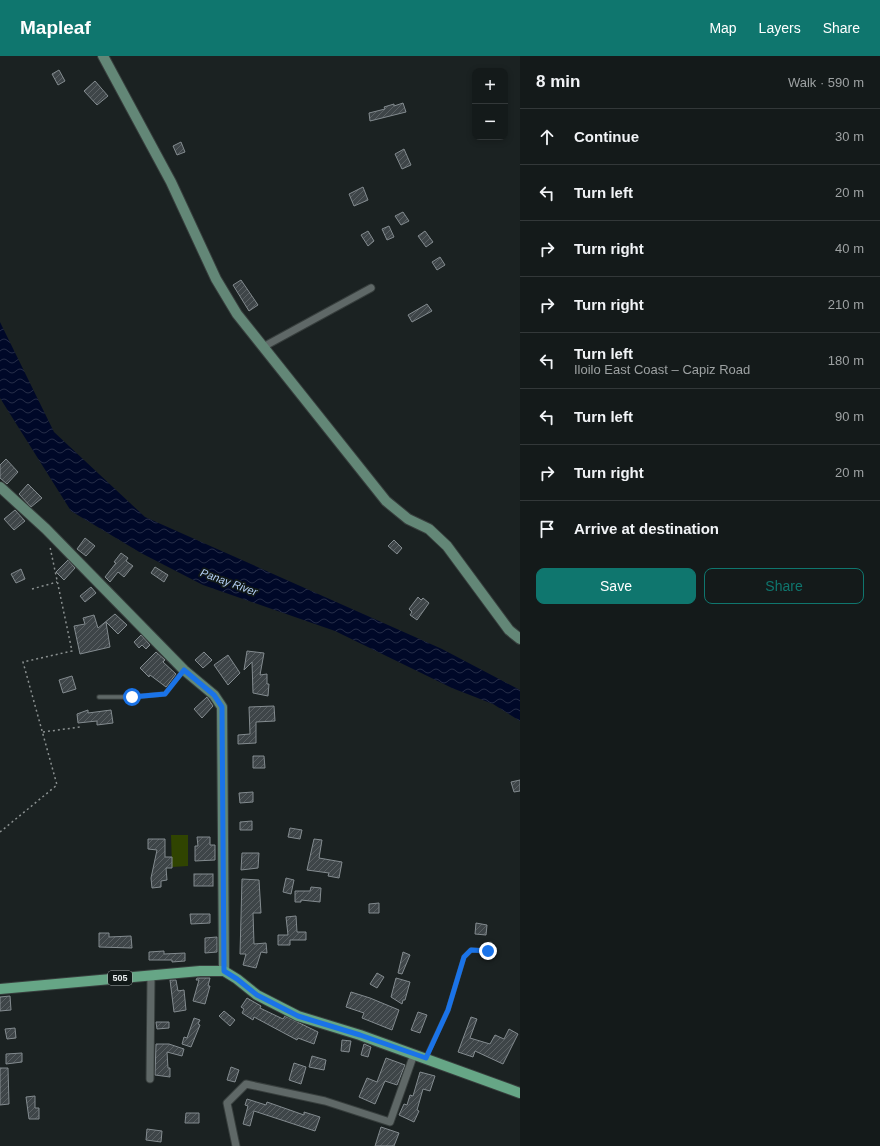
<!DOCTYPE html>
<html lang="en">
<head>
<meta charset="utf-8">
<style>
  :root { --surface:#141a1a; --page:#212727; --text:#f1f3f6; --muted:#9da1a2; --line:#333839; --accent:#0f766e }
  body { margin:0; font-family:Arial,sans-serif; background:var(--page); color:var(--text) }
  .controls { position:absolute; right:12px; top:12px; display:grid; overflow:hidden; border-radius:8px; box-shadow:0 2px 6px #0003 }
  .controls button { width:36px; height:36px; display:grid; place-items:center; padding:0; border:0; border-bottom:1px solid var(--line); background:var(--surface); color:var(--text); font:20px sans-serif }
  .stop { position:absolute; width:12px; height:12px; margin:-9px; border:3px solid #1a73e8; border-radius:50%; background:#fff }
  .stop.end { background:#1a73e8; border-color:#fff; box-shadow:0 1px 4px #0008 }
  .list { margin:0; padding:0; list-style:none }
  h2 { display:flex; justify-content:space-between; align-items:center; height:52px; margin:0; padding:0 16px; font-size:17px }
  h2 small { font-size:13px; font-weight:400; color:var(--muted) }
  .list li { display:grid; grid-template-columns:26px 1fr auto; gap:12px; align-items:center; box-sizing:border-box; height:56px; padding:0 16px; border-top:1px solid var(--line) }
  .list b { display:block; font-size:15px; white-space:nowrap }
  .list p { margin:0; font-size:13px; white-space:nowrap; color:var(--muted) }
  .list em { font-size:13px; font-style:normal; color:var(--muted) }
  .actions { display:flex; gap:8px; padding:12px 16px }
  .actions a { flex:1; padding:9px 0; border:1px solid var(--accent); border-radius:8px; text-align:center; font-size:14px; color:var(--accent) }
  .actions .main { background:var(--accent); color:#fff }
  .icon { flex:none; width:22px; height:22px; fill:none; stroke:currentColor; stroke-width:2; stroke-linecap:round; stroke-linejoin:round }
  .map { position:relative; flex:none; width:520px; height:1090px; overflow:hidden }
  header { display:flex; align-items:center; gap:24px; box-sizing:border-box; height:56px; padding:0 20px; background:var(--accent); color:#fff }
  header strong { font-size:19px }
  nav { display:flex; gap:22px; margin-inline-start:auto; font-size:14px }
  main { display:flex }
  aside { flex:1; background:var(--surface) }
  .map>svg:first-child { display:block }
  .grass { fill:#304401 }
  .water { fill:url(#water-waves) }
  .building { fill:url(#building-hatch); stroke:#838b8f }
  .lines { fill:none; stroke-linecap:round; stroke-linejoin:round }
  .lane-casing { stroke:#373e3d; stroke-width:5.5 }
  .street-casing { stroke:#373e3d; stroke-width:9 }
  .secondary-casing { stroke:#373e3d; stroke-width:12 }
  .primary-casing { stroke:#373e3d; stroke-width:12 }
  .path { stroke:#8b9191; stroke-width:1.5; stroke-dasharray:2 3; stroke-linecap:butt }
  .lane { stroke:#5f6867; stroke-width:3.5 }
  .street { stroke:#5f6867; stroke-width:7 }
  .secondary { stroke:#638777; stroke-width:10 }
  .primary { stroke:#66a686; stroke-width:10 }
  .route { stroke:#1a73e8; stroke-width:5 }
  .labels { text-anchor:middle; stroke-width:3.5; stroke-linejoin:round; paint-order:stroke }
  .shield { fill:#111918; stroke:#a8adad; stroke-width:1 }
  .shield-label { font-size:9px; font-weight:bold; fill:#e8eded }
  .water-label { font-size:11px; font-style:italic; fill:#b3cef4; stroke:#111918 }
</style>
</head>
<body>
<header>
<strong>Mapleaf</strong>
<nav><a>Map</a><a>Layers</a><a>Share</a></nav>
</header>
<main>
<div class="map">
<svg width="520" height="1090" viewBox="0 0 520 1090">
  <defs>
    <pattern id="water-waves" width="16" height="10" patternUnits="userSpaceOnUse"><rect width="16" height="10" fill="#000828"/><path d="M0 5q4-4 8 0t8 0" fill="none" stroke="#252c48"/></pattern>
    <pattern id="building-hatch" width="6" height="6" patternUnits="userSpaceOnUse"><rect width="6" height="6" fill="#3e4548"/><path d="M-1 1l2-2M0 6l6-6M5 7l2-2" fill="none" stroke="#5a6063"/></pattern>
  </defs>
  <rect width="100%" height="100%" fill="#1b2222"/>
  <!-- grass -->
  <path class="grass" d="M171 779H188V810L172 811Z"/>
  <!-- water -->
  <path class="water" d="M0 266 54 376 145 461 442 593 520 634V665L493 648 452 632 335 575 203 529 141 497 71 455 0 342Z"/>
  <!-- building -->
  <g class="building">
    <path d="M59 14 65 25 58 29 52 18Z"/>
    <path d="M95 25 108 40 97 49 84 35Z"/>
    <path d="M403 47 406 56 370 65 369 57 385 53 384 51 394 48V50Z"/>
    <path d="M181 86 185 96 177 99 173 90Z"/>
    <path d="M404 93 411 109 402 113 395 98Z"/>
    <path d="M363 131 368 144 354 150 349 138Z"/>
    <path d="M403 156 409 165 401 169 395 160Z"/>
    <path d="M389 170 394 181 387 184 382 173Z"/>
    <path d="M368 175 374 185 368 190 361 179Z"/>
    <path d="M425 175 433 186 426 191 418 180Z"/>
    <path d="M440 201 445 209 437 214 432 206Z"/>
    <path d="M241 224 258 249 249 255 233 229Z"/>
    <path d="M427 248 432 255 412 266 408 259Z"/>
    <path d="M6 403 18 416 7 428 0 422V409Z"/>
    <path d="M28 428 42 442 31 451 19 438Z"/>
    <path d="M15 454 25 465 14 474 4 463Z"/>
    <path d="M85 482 95 490 86 500 77 493Z"/>
    <path d="M394 484 402 492 397 498 388 490Z"/>
    <path d="M121 497 128 502 126 505 133 510 124 521 118 516 110 526 105 521 116 507 114 506Z"/>
    <path d="M68 504 75 512 64 524 56 516Z"/>
    <path d="M155 511 168 519 164 526 151 517Z"/>
    <path d="M21 513 25 523 16 527 11 518Z"/>
    <path d="M91 531 96 537 85 546 80 540Z"/>
    <path d="M418 541 421 544 423 542 429 547 417 564 410 559 412 556 409 553Z"/>
    <path d="M115 558 127 569 118 578 106 566 110 591 80 598 74 570 85 568 83 562 94 559 98 572Z"/>
    <path d="M141 579 150 589 146 593 142 589 139 592 134 586Z"/>
    <path d="M247 595 264 597 260 619 267 618V628H269L268 640 253 637 252 606 244 614Z"/>
    <path d="M156 596 165 604 163 606 176 618 166 631 150 619 149 621 140 612Z"/>
    <path d="M204 596 212 604 203 612 195 604Z"/>
    <path d="M228 599 240 617 228 629 214 609Z"/>
    <path d="M72 620 76 633 63 637 59 624Z"/>
    <path d="M207 641 213 650 202 662 194 653Z"/>
    <path d="M274 650 275 665 256 666V687L238 688V679L250 678 249 651Z"/>
    <path d="M88 654V657L111 654 113 667 97 669V665L78 667 77 658Z"/>
    <path d="M253 700H264L265 712H253Z"/>
    <path d="M520 724V735L514 736 511 726Z"/>
    <path d="M253 736V746L240 747 239 737Z"/>
    <path d="M252 765V774H240V766Z"/>
    <path d="M290 772 302 774 300 783 288 781Z"/>
    <path d="M197 781H210V789H215V804L195 805V790H198Z"/>
    <path d="M148 783H165V801H172V812H166L167 824 161 825V831L152 832 151 822 157 794 148 793Z"/>
    <path d="M314 783 322 784 319 802 342 806 339 822 328 820 329 817 307 814Z"/>
    <path d="M242 797H259L258 812 241 814Z"/>
    <rect x="194" y="818" width="19" height="12"/>
    <path d="M286 822 294 824 291 838 283 836Z"/>
    <path d="M242 823 259 824 261 857H253L254 888 266 887 267 897 261 896 256 912 243 909 246 898H240Z"/>
    <path d="M311 831 321 832 320 846 301 844V846H295V835H310Z"/>
    <path d="M379 847V857H369V848Z"/>
    <path d="M190 858H210V867L191 868Z"/>
    <path d="M296 860 297 876H306V884H290V889H278V879H288L286 861Z"/>
    <path d="M476 867 487 869 486 879 475 878Z"/>
    <path d="M99 877H109V881L131 880 132 892 99 891Z"/>
    <path d="M217 881V896L205 897V882Z"/>
    <path d="M164 895V898L185 897V905L172 906V904H149V896Z"/>
    <path d="M403 896 410 899 402 918 398 917Z"/>
    <path d="M377 917 384 921 377 932 370 928Z"/>
    <path d="M197 922H210L208 930H210L205 948 193 945 199 924H196Z"/>
    <path d="M396 922 410 926 405 944H403L402 948 391 941Z"/>
    <path d="M170 924H176L178 935 184 934 186 954 174 956Z"/>
    <path d="M351 936 370 942 399 954 392 974 362 962 364 957 346 951Z"/>
    <path d="M10 940 11 954 0 955V941Z"/>
    <path d="M247 942 261 950 260 952 283 963 285 960 318 976 314 988 298 982 297 984 254 961 253 964 242 957 244 953 241 951Z"/>
    <path d="M224 955 235 964 230 970 219 960Z"/>
    <path d="M418 956 427 959 420 977 411 974Z"/>
    <path d="M471 961 477 963 470 982 490 988 495 979 504 983 509 973 518 978 503 1008 475 995 473 1001 458 996Z"/>
    <path d="M194 962 200 964 198 968 200 969 191 991 182 988 184 981 187 982Z"/>
    <path d="M156 966H169V972L157 973Z"/>
    <path d="M15 972 16 982 7 983 5 973Z"/>
    <path d="M342 984 351 985 349 996 341 995Z"/>
    <path d="M156 988H169L184 993 182 1000 167 996 168 1012H170V1021L155 1019Z"/>
    <path d="M364 988 371 991 368 1001 361 999Z"/>
    <path d="M22 997V1006L6 1008V998Z"/>
    <path d="M312 1000 326 1004 324 1014 309 1011Z"/>
    <path d="M386 1002 405 1009 397 1029 385 1025 375 1048 359 1041 367 1022 377 1026Z"/>
    <path d="M294 1007 306 1011 301 1028 289 1024Z"/>
    <path d="M231 1011 239 1014 235 1026 227 1024Z"/>
    <path d="M0 1012H8L9 1048 0 1049Z"/>
    <path d="M420 1016 435 1020 430 1035 423 1033 417 1054 419 1055 414 1066 399 1059 404 1048 407 1049 410 1039 413 1040Z"/>
    <path d="M35 1040V1052H39V1063H29L26 1041Z"/>
    <path d="M247 1043 266 1049 267 1046 304 1059V1056L320 1061 315 1075 254 1055 250 1070 243 1068 248 1050 245 1049Z"/>
    <path d="M186 1057H199V1067H185Z"/>
    <path d="M381 1071 399 1077 394 1090H375Z"/>
    <path d="M147 1073 162 1075 161 1086 146 1084Z"/>
  </g>
  <g class="lines">
    <defs>
      <g id="lane">
        <path d="M99 641H132L165 638 183 615"/>
        <path d="M426 1001 448 954 464 901 471 894 488 895 490 888"/>
      </g>
      <g id="street">
        <path d="M263 291 371 232"/>
        <path d="M150 1023 151 920"/>
        <path d="M236 1090 227 1047 246 1028 325 1045 390 1066 414 998"/>
      </g>
      <g id="secondary">
        <path d="M103 0 171 126 216 223 237 258 386 445 408 463 429 473 447 490 509 574 520 583"/>
        <path d="M0 431 46 473 184 614 214 639 222 651 224 915"/>
      </g>
      <path id="primary" d="M0 933 200 915H224L237 923 257 939 298 960 360 979 520 1037"/>
    </defs>
    <!-- lane casing -->
    <use href="#lane" class="lane-casing"/>
    <!-- street casing -->
    <use href="#street" class="street-casing"/>
    <!-- secondary casing -->
    <use href="#secondary" class="secondary-casing"/>
    <!-- primary casing -->
    <use href="#primary" class="primary-casing"/>
    <!-- path -->
    <g class="path">
      <path d="M32 533 57 526"/>
      <path d="M43 676 80 671"/>
      <path d="M0 776 57 729 23 606 72 595 50 491"/>
    </g>
    <!-- lane -->
    <use href="#lane" class="lane"/>
    <!-- street -->
    <use href="#street" class="street"/>
    <!-- secondary -->
    <use href="#secondary" class="secondary"/>
    <!-- primary -->
    <use href="#primary" class="primary"/>
  </g>
  <g class="lines">
    <!-- route -->
    <path class="route" d="M132 641 165 638 184 614 214 639 222 651 224 915 237 923 257 939 298 960 360 979 426 1002 448 954 464 901 471 894 488 895"/>
  </g>
  <g class="labels">
    <!-- shield labels -->
    <rect class="shield" x="108" y="915" width="24" height="14" rx="3"/>
    <g class="shield-label">
      <text x="120" y="925">505</text>
    </g>
    <!-- water labels -->
    <g class="water-label">
      <text transform="translate(229 526) rotate(20)" y="4">Panay River</text>
    </g>
  </g>
</svg>
<div class="controls">
<button>+</button>
<button>−</button>
</div>
<div class="stop" style="left:132px;top:641px"></div>
<div class="stop end" style="left:488px;top:895px"></div>
</div>
<aside>
<h2>8 min<small>Walk · 590 m</small></h2>
<ul class="list">
<li><svg class="icon" aria-label="ahead" viewBox="0 0 24 24"><path d="M12 20V5M6 11l6-6 6 6"/></svg><div><b>Continue</b></div><em>30 m</em></li>
<li><svg class="icon" aria-label="left" viewBox="0 0 24 24"><path d="M17 20v-9H6M10 6l-5 5 5 5"/></svg><div><b>Turn left</b></div><em>20 m</em></li>
<li><svg class="icon" aria-label="right" viewBox="0 0 24 24"><path d="M7 20v-9h11M14 6l5 5-5 5"/></svg><div><b>Turn right</b></div><em>40 m</em></li>
<li><svg class="icon" aria-label="right" viewBox="0 0 24 24"><path d="M7 20v-9h11M14 6l5 5-5 5"/></svg><div><b>Turn right</b></div><em>210 m</em></li>
<li><svg class="icon" aria-label="left" viewBox="0 0 24 24"><path d="M17 20v-9H6M10 6l-5 5 5 5"/></svg><div><b>Turn left</b><p>Iloilo East Coast – Capiz Road</p></div><em>180 m</em></li>
<li><svg class="icon" aria-label="left" viewBox="0 0 24 24"><path d="M17 20v-9H6M10 6l-5 5 5 5"/></svg><div><b>Turn left</b></div><em>90 m</em></li>
<li><svg class="icon" aria-label="right" viewBox="0 0 24 24"><path d="M7 20v-9h11M14 6l5 5-5 5"/></svg><div><b>Turn right</b></div><em>20 m</em></li>
<li><svg class="icon" aria-label="arrive" viewBox="0 0 24 24"><path d="M6 21V4h12l-3 4 3 4H6"/></svg><div><b>Arrive at destination</b></div></li>
</ul>
<div class="actions"><a class="main">Save</a><a>Share</a></div>
</aside>
</main>
</body>
</html>
